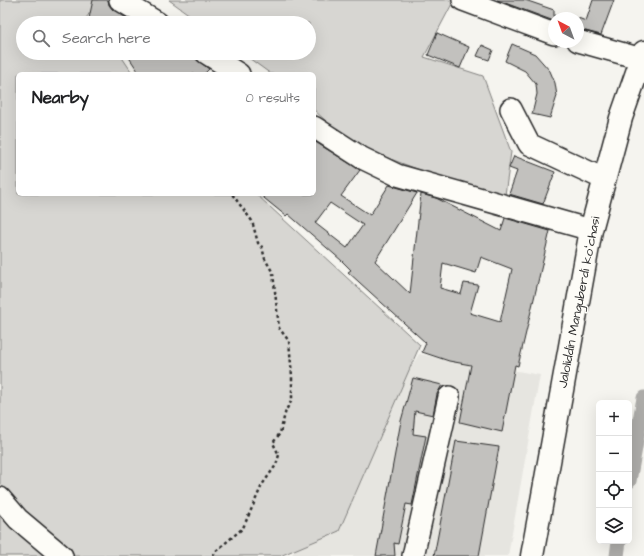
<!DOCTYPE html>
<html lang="en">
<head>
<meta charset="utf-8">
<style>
  :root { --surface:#fff; --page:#f6f6f6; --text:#202124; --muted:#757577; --line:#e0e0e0 }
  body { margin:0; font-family:"Architects Daughter",sans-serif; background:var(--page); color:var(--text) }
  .controls { position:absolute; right:12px; bottom:12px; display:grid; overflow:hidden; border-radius:6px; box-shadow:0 4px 16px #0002 }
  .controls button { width:36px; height:36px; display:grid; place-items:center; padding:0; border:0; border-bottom:1px solid var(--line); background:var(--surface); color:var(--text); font:20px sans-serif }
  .compass { position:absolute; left:548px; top:12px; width:36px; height:36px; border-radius:50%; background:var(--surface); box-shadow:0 4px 16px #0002; rotate:319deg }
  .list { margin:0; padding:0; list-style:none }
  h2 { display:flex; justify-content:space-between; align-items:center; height:52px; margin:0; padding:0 16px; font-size:17px }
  h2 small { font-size:13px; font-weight:400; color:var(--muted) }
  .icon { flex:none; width:22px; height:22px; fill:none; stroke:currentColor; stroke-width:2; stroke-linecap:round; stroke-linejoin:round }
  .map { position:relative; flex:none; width:644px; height:556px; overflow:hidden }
  .search { position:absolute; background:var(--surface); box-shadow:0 4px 16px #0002; left:16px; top:16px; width:300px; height:44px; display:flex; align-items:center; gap:10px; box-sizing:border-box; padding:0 14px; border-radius:22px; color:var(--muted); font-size:15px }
  .panel { position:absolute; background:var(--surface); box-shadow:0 4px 16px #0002; left:16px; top:72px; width:300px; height:124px; border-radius:6px }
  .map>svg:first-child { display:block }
  .built { fill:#e6e5e0 }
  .green { fill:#d7d6d2; stroke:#81807e }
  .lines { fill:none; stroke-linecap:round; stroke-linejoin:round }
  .canal { stroke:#adaca9; stroke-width:15 }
  .building { fill:#c2c1be; stroke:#2b2b2b; fill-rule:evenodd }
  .minor-casing { stroke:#2b2b2b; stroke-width:24 }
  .major-casing { stroke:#2b2b2b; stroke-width:25 }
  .path { stroke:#2b2b2b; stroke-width:2.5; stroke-dasharray:3 3; stroke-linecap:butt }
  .minor { stroke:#fdfcf7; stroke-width:21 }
  .major { stroke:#fdfcf7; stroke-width:22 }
  .labels { text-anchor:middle; stroke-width:3; stroke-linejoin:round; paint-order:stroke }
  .street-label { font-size:13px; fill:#2b2b2b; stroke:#fdfcf7 }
</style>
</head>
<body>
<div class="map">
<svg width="644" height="556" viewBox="0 0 644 556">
  <rect width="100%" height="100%" fill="#f5f4ef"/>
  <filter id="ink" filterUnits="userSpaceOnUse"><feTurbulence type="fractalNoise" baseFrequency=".025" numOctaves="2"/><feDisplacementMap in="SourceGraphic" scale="8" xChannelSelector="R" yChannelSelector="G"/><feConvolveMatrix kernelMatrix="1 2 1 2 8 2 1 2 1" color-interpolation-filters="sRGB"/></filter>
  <g filter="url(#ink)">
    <!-- built -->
    <path class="built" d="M419 354 540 375 508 556H291L333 495Z"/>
    <!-- green -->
    <g class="green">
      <path d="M0 0H98L83 23H23V53H119L133 74H18V194H256L420 345 339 531 280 556H0Z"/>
      <path d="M169 0H454L424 57 483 76 511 152 504 202 351 144 314 110V74H271L242 53H309V23H201Z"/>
    </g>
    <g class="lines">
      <!-- canal -->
      <g class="canal">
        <path d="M629 481 644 398"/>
        <path d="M617 556 619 541"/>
      </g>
    </g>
    <!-- building -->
    <g class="building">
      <path d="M93 0H108L109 5 113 10 135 23H88Z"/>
      <path d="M497 0H525L554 10V21Z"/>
      <path d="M593 0H614L601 35 578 29V18L586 21Z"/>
      <path d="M437 33 469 47 460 68 428 55Z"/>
      <path d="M512 44 535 54 550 71 555 83 557 96 550 118 532 114 537 94 536 84 525 71 505 61Z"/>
      <path d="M482 45 493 50 489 60 477 56Z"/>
      <path d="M126 53H194L196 59 209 69 204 74H140Z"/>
      <path d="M314 141 360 170 341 196 370 215 389 185 417 193 375 261 410 294 421 194 436 198 501 231 505 218 550 231 518 366 515 365 502 432 460 422 471 365 449 361 422 352 426 343 348 272 351 270 342 261 288 214 286 216 259 194H314ZM330 203 363 225 347 248 315 223ZM481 257 512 269 500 322 470 313 478 285 464 283 461 294 440 288 443 263 476 273Z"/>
      <path d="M514 156 555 172 543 204 509 194 517 171 509 168Z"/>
      <path d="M413 378 442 385 437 394 433 415 415 411 413 434 426 436 412 505 406 504 398 544 394 543 395 556H376L401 421Z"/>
      <path d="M456 441 499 447 479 556H434Z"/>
    </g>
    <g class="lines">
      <defs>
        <g id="minor">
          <path d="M120 0 158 23"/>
          <path d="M463 0 554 34"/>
          <path d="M578 41 642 59"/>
          <path d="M206 53 239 74"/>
          <path d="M511 109 529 144 604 179"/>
          <path d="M314 127 362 158 397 175 591 230"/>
          <path d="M0 498 18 519 62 556"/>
          <path d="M413 556 449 397"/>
        </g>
        <path id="major" d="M532 556 591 230 621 118 644 52"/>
      </defs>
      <!-- minor casing -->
      <use href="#minor" class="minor-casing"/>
      <!-- major casing -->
      <use href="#major" class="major-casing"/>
      <!-- path -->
      <path class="path" d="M213 556 216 551 243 528 262 485 276 465 279 455 273 443 280 433 286 410 292 400V376L289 341 279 328 273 273 265 259 262 247 258 243 252 221 232 194"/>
      <!-- minor -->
      <use href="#minor" class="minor"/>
      <!-- major -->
      <use href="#major" class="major"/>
    </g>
  </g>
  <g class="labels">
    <!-- street labels -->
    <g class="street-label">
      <text transform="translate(578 302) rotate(-79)" y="5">Jaloliddin Manguberdi koʻchasi</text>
    </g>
  </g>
</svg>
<div class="controls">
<button>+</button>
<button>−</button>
<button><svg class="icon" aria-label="locate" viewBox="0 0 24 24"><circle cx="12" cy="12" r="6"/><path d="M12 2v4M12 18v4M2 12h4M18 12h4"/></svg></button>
<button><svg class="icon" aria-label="layers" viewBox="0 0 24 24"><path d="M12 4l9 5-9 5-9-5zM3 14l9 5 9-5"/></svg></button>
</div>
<svg class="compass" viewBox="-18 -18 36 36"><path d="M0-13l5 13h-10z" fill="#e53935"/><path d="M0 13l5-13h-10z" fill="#757577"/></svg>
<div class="search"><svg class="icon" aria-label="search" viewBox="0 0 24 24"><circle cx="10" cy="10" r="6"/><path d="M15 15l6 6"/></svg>Search here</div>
<section class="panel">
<h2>Nearby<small>0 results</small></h2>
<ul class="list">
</ul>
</section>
</div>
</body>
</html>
